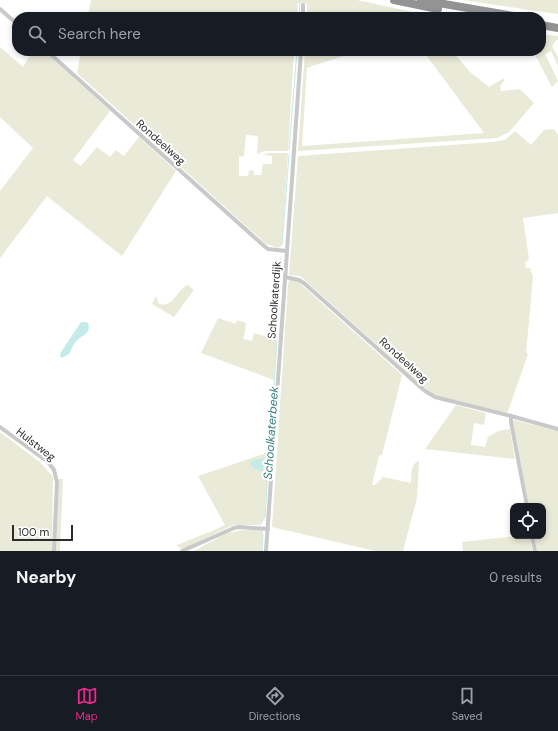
<!DOCTYPE html>
<html lang="en">
<head>
<meta charset="utf-8">
<style>
  :root { --surface:#171b24; --page:#242831; --text:#f1f3f6; --muted:#9ea1a6; --line:#363941; --accent:#e9288c }
  body { margin:0; font-family:"DM Sans",sans-serif; background:var(--page); color:var(--text) }
  .controls { position:absolute; right:12px; bottom:12px; display:grid; overflow:hidden; border-radius:8px; box-shadow:0 2px 6px #0003 }
  .controls button { width:36px; height:36px; display:grid; place-items:center; padding:0; border:0; border-bottom:1px solid var(--line); background:var(--surface); color:var(--text); font:20px sans-serif }
  .scale { position:absolute; left:12px; bottom:10px; width:61px; box-sizing:border-box; padding-left:4px; border:2px solid #2c2c2c; border-top:0; font-size:11px; line-height:14px; white-space:nowrap; color:#2c2c2c; -webkit-text-stroke:3px #fff; paint-order:stroke }
  .list { margin:0; padding:0; list-style:none }
  h2 { display:flex; justify-content:space-between; align-items:center; height:52px; margin:0; padding:0 16px; font-size:17px }
  h2 small { font-size:13px; font-weight:400; color:var(--muted) }
  .icon { flex:none; width:22px; height:22px; fill:none; stroke:currentColor; stroke-width:2; stroke-linecap:round; stroke-linejoin:round }
  .map { position:relative; flex:none; width:558px; height:551px; overflow:hidden }
  .search { position:absolute; background:var(--surface); box-shadow:0 2px 6px #0003; left:12px; right:12px; top:12px; height:44px; display:flex; align-items:center; gap:10px; box-sizing:border-box; padding:0 14px; border-radius:16px; color:var(--muted); font-size:15px }
  .sheet { height:124px; background:var(--surface) }
  nav { display:flex; justify-content:space-around; align-items:center; box-sizing:border-box; height:56px; border-top:1px solid var(--line); background:var(--surface); font-size:11px; color:var(--muted) }
  nav a { display:grid; justify-items:center; gap:2px }
  nav .on { color:var(--accent) }
  .map>svg:first-child { display:block }
  .green { fill:#eaead8 }
  .water { fill:#c3ebe9 }
  .lines { fill:none; stroke-linecap:round; stroke-linejoin:round }
  .stream { stroke:#c3ebe9; stroke-width:1 }
  .street { stroke:#c9c9c9; stroke-width:4 }
  .highway { stroke:#939393; stroke-width:8 }
  .labels { text-anchor:middle; stroke-width:4; stroke-linejoin:round; paint-order:stroke }
  .street-label { font-size:11px; fill:#2c2c2c; stroke:#fff }
  .water-label { font-size:12px; font-style:italic; fill:#35827e; stroke:#fff }
</style>
</head>
<body>
<div class="map">
<svg width="558" height="551" viewBox="0 0 558 551">
  <rect width="100%" height="100%" fill="#fff"/>
  <!-- green -->
  <g class="green">
    <path d="M91 0H357L436 17H307V4L298 3 297 17H88Z"/>
    <path d="M463 0H558V14Z"/>
    <path d="M541 34 558 36V40H556L552 46 558 57V66L551 51 545 54 558 81 552 87 533 51H541Z"/>
    <path d="M0 47 23 67 33 51H44L109 110 110 111 73 160 81 166 97 147 110 157 116 150 124 156 139 137 176 171 122 256 47 196 0 258V191L33 148 0 117Z"/>
    <path d="M81 51H294L288 151H264L257 154 258 136 246 135 244 156 239 157V176H248L249 170 254 171V175H261L263 164H272V156L263 155 269 153H288L282 245 278 248 266 244 77 73Z"/>
    <path d="M305 51H358L307 68 302 146 484 133 423 51H452L470 72 489 87 504 78V81L500 86 501 91 520 89 534 103 509 132 497 138 298 151Z"/>
    <path d="M554 129 558 135V213L523 218 529 259 525 263 526 268H530L533 277 526 353 528 354 507 414 432 394 300 276 289 275 298 156 493 142 505 140 515 131 531 145 544 130Z"/>
    <path d="M290 279 296 280 402 375 382 455 379 456 372 485H375L383 477 411 483C412 475 410 464 419 461L417 498 403 551H375L272 527 288 284Z"/>
    <path d="M188 285 194 290 174 317 152 304 156 296 159 304C175 308 176 289 188 285Z"/>
    <path d="M218 318 236 324 237 320 246 323 245 327H246L243 339 252 341 254 333 277 340 274 380 201 353Z"/>
    <path d="M456 405 486 413 484 425 474 423 471 445 485 447 488 437 498 431 510 429 515 459 425 449Z"/>
    <path d="M514 420 558 431V551H537L534 536H543V506H529L513 421Z"/>
    <path d="M0 432 41 463 53 477 52 551H0Z"/>
    <path d="M269 452 265 517 261 524 257 525H235L229 527 184 549 179 548 177 545 212 531 225 525 198 476Z"/>
    <path d="M59 479H63L60 551H56Z"/>
    <path d="M243 530H257L263 531 262 551H194L227 533Z"/>
    <path d="M516 536H530L532 551H463L462 542Z"/>
  </g>
  <!-- water -->
  <g class="water">
    <path d="M81 322H85L88 323C92 335 80 335 75 343 72 346 71 351 69 354L62 358 60 356 61 352Z"/>
    <path d="M262 458 264 459 263 471 254 469 249 462Z"/>
  </g>
  <g class="lines">
    <!-- stream -->
    <g class="stream">
      <path d="M299 17 300 0"/>
      <path d="M289 150 297 51"/>
      <path d="M282 245 289 155"/>
      <path d="M278 321 281 257"/>
      <path d="M260 525 265 517 277 340"/>
      <path d="M261 531 263 535 262 551"/>
    </g>
    <!-- street -->
    <g class="street">
      <path d="M0 9 17 24"/>
      <path d="M303 17V5"/>
      <path d="M47 51 263 245 268 249 286 251"/>
      <path d="M285 277 299 280 305 284 425 391 435 397 511 416V422L527 506"/>
      <path d="M511 416 558 429"/>
      <path d="M0 427 48 462 54 470 57 482 54 551"/>
      <path d="M532 536 535 551"/>
      <path d="M182 551 234 528 239 527 268 529"/>
      <path d="M266 551 301 51"/>
    </g>
    <!-- highway -->
    <g class="highway">
      <path d="M394 0 438 9"/>
      <path d="M421 0 520 17"/>
      <path d="M541 25 558 28"/>
    </g>
  </g>
  <g class="labels">
    <!-- street labels -->
    <g class="street-label">
      <text transform="translate(161 142) rotate(42)" y="4">Rondeelweg</text>
      <text transform="translate(274 300) rotate(-86)" y="4">Schoolkaterdijk</text>
      <text transform="translate(404 360) rotate(42)" y="4">Rondeelweg</text>
      <text transform="translate(36 444) rotate(38)" y="4">Hulstweg</text>
    </g>
    <!-- water labels -->
    <g class="water-label">
      <text transform="translate(271 433) rotate(-86)" y="4">Schoolkaterbeek</text>
    </g>
  </g>
</svg>
<div class="controls">
<button><svg class="icon" aria-label="locate" viewBox="0 0 24 24"><circle cx="12" cy="12" r="6"/><path d="M12 2v4M12 18v4M2 12h4M18 12h4"/></svg></button>
</div>
<div class="scale">100 m</div>
<div class="search"><svg class="icon" aria-label="search" viewBox="0 0 24 24"><circle cx="10" cy="10" r="6"/><path d="M15 15l6 6"/></svg>Search here</div>
</div>
<section class="sheet">
<h2>Nearby<small>0 results</small></h2>
<ul class="list">
</ul>
</section>
<nav>
<a class="on"><svg class="icon" aria-label="map" viewBox="0 0 24 24"><path d="M3 6l6-2 6 2 6-2v14l-6 2-6-2-6 2zM9 4v14M15 6v14"/></svg>Map</a>
<a><svg class="icon" aria-label="directions" viewBox="0 0 24 24"><path d="M12 3l9 9-9 9-9-9zM9 14v-3h6M13 9l2 2-2 2"/></svg>Directions</a>
<a><svg class="icon" aria-label="saved" viewBox="0 0 24 24"><path d="M7 4h10v16l-5-4-5 4z"/></svg>Saved</a>
</nav>
</body>
</html>
